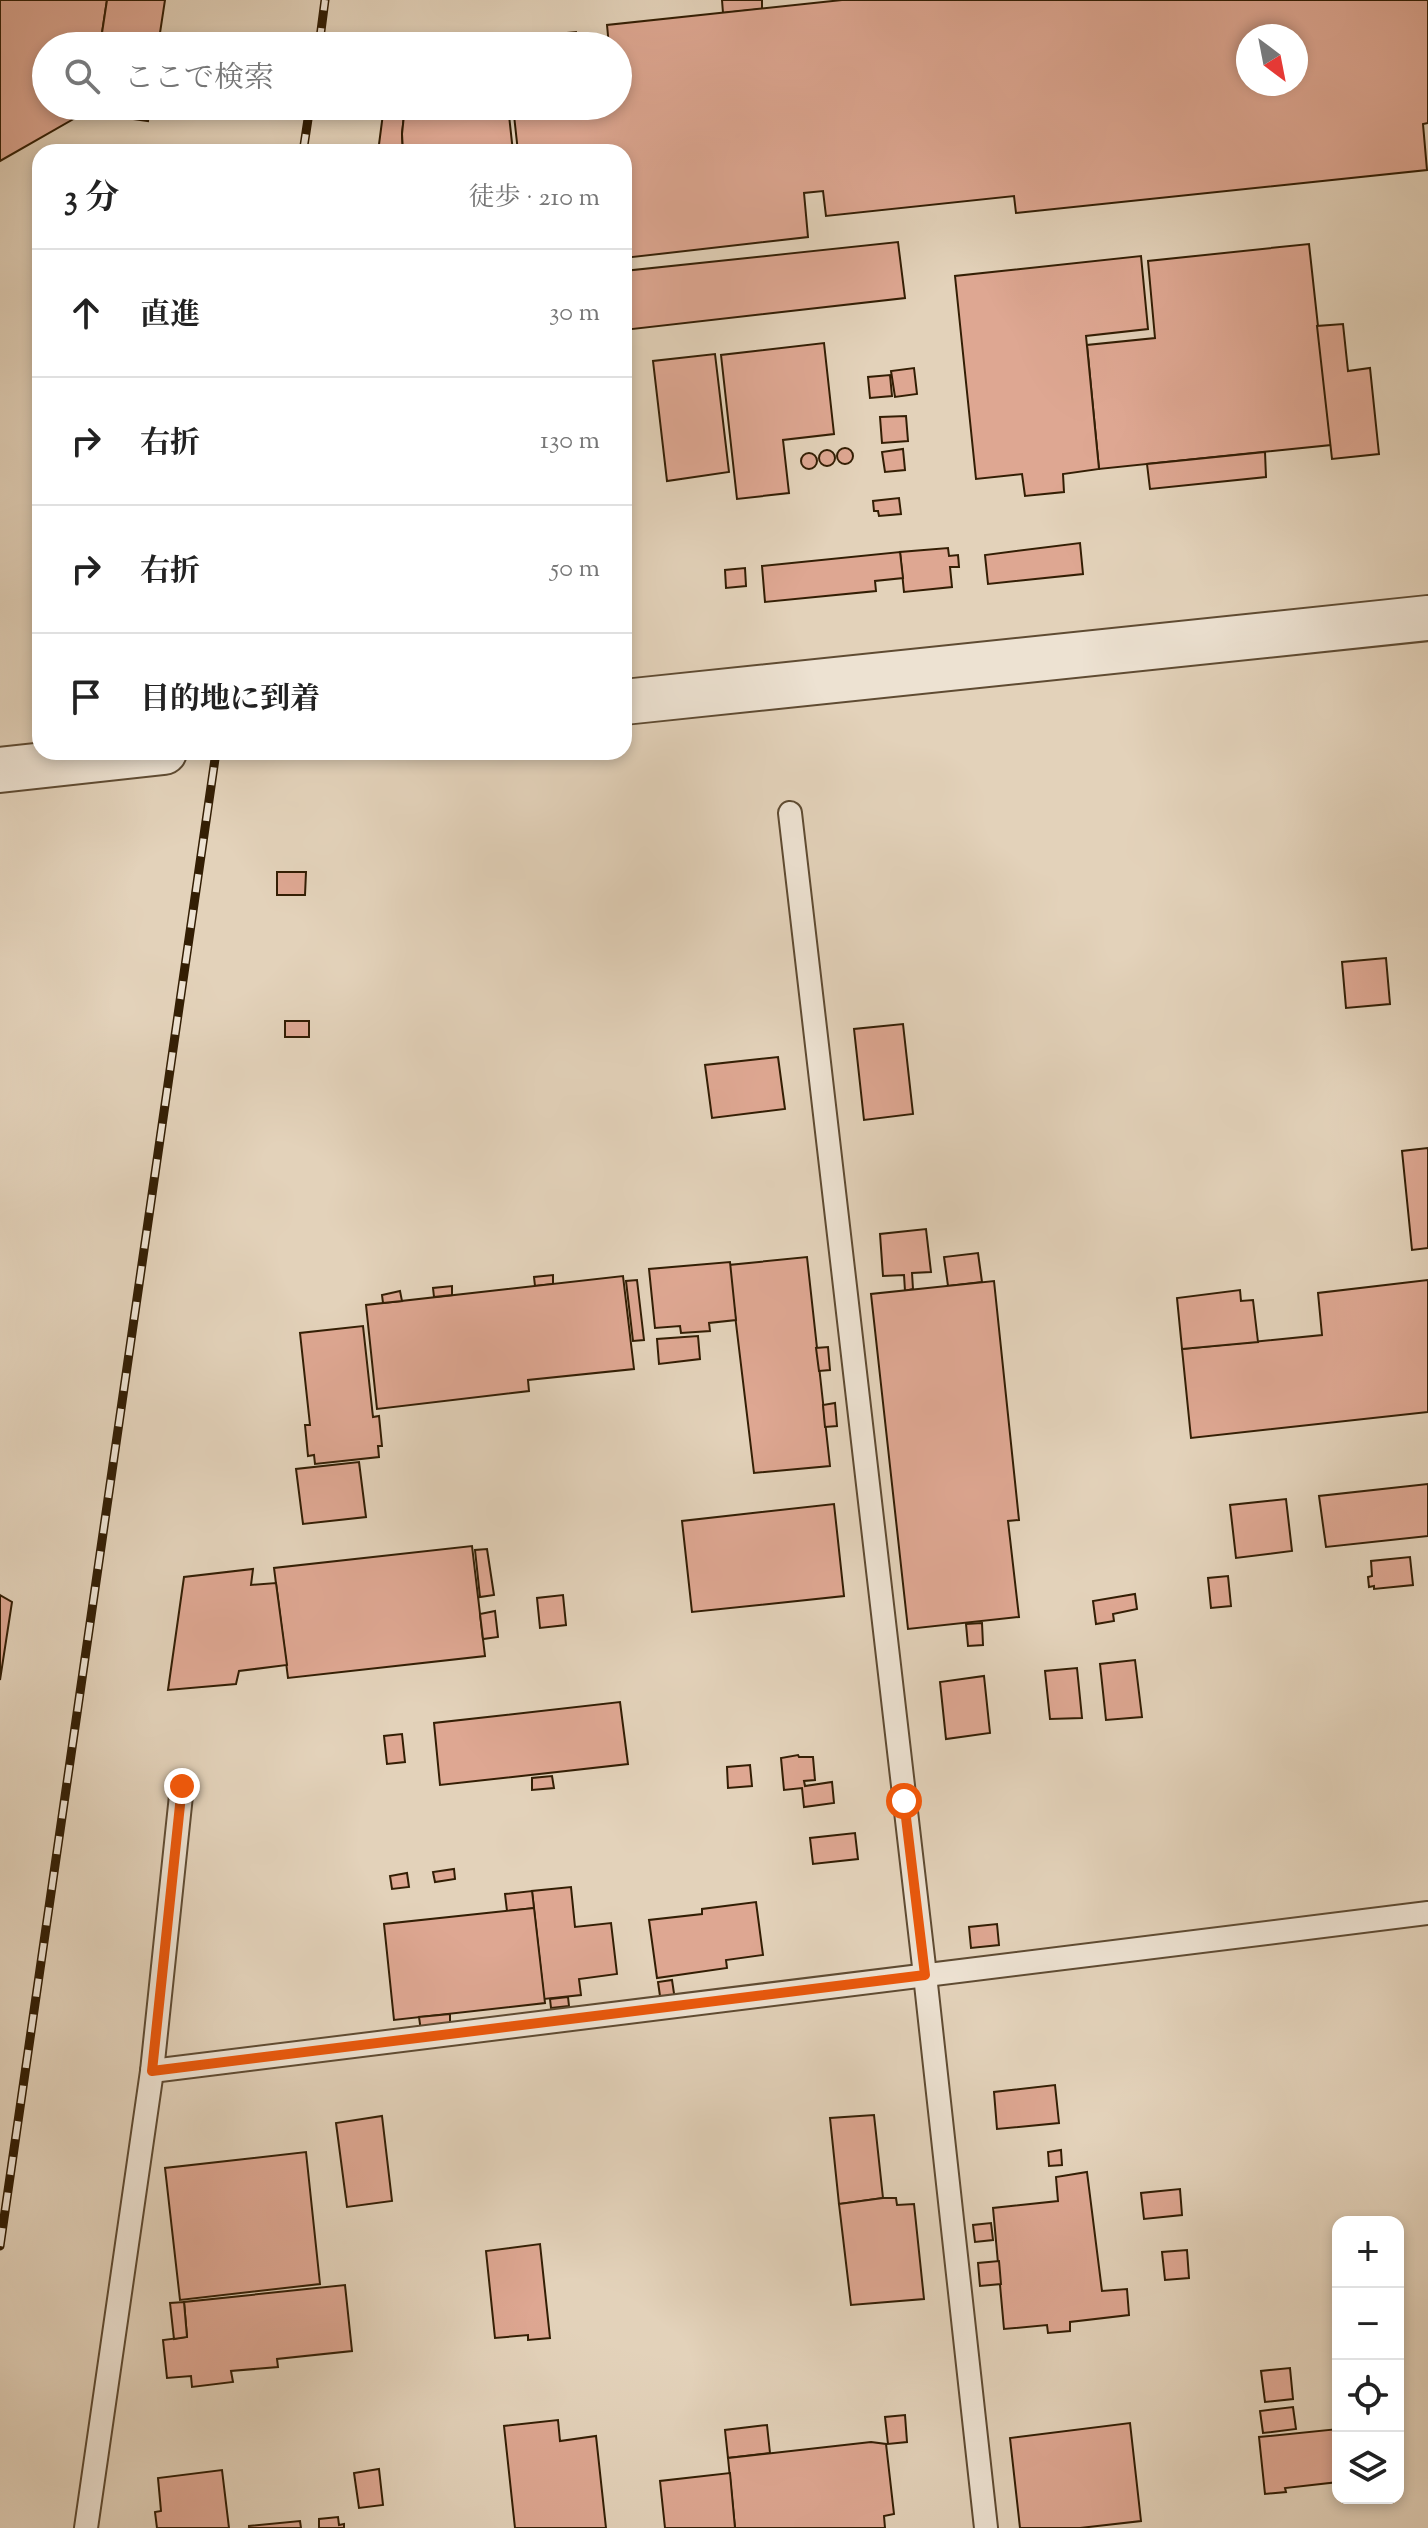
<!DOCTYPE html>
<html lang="ja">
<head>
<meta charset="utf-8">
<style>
  :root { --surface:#fff; --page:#f6f6f6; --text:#222; --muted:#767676; --line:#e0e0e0 }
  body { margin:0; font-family:"Sorts Mill Goudy","Noto Serif JP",serif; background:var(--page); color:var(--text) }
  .controls { position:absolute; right:24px; bottom:24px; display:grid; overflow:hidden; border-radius:16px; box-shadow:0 4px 12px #0003 }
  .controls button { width:72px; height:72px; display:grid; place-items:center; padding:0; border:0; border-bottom:2px solid var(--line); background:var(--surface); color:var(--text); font:40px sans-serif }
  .compass { position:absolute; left:1236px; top:24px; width:72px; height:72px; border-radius:50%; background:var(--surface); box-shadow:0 4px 12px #0003; rotate:148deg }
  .stop { position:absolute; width:24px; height:24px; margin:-18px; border:6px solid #ea580c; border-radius:50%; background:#fff }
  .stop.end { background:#ea580c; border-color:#fff; box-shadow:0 2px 8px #0008 }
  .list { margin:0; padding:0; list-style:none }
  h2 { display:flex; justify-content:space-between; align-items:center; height:104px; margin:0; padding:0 32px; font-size:34px }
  h2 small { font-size:26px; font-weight:400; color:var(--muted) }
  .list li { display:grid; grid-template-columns:52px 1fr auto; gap:24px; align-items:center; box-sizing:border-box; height:128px; padding:0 32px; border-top:2px solid var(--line) }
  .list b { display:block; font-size:30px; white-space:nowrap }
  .list em { font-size:26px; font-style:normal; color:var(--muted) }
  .icon { flex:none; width:44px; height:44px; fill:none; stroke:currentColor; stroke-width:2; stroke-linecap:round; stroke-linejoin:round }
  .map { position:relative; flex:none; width:1428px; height:2528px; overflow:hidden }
  .search { position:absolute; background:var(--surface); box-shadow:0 4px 12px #0003; left:32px; top:32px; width:600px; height:88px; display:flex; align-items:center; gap:20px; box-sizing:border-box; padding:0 28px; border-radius:44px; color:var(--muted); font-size:30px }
  .panel { position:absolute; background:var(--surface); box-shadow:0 4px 12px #0003; left:32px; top:144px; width:600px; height:616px; border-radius:24px }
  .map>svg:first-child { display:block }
  .building { fill:#dea792; stroke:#331e04; stroke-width:2; fill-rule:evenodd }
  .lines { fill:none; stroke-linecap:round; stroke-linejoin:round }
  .service-casing { stroke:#5f4b32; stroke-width:26 }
  .tertiary-casing { stroke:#5f4b32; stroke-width:48 }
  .service { stroke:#ede2d2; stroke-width:22 }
  .tertiary { stroke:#ede2d2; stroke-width:44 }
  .rail-casing { stroke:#331e04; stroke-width:9 }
  .rail { stroke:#ede2d2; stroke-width:6; stroke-dasharray:18; stroke-linecap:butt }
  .route { stroke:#ea580c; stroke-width:10 }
</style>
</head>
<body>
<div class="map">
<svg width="1428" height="2528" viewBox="0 0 1428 2528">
  <rect width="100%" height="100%" fill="#e3d2ba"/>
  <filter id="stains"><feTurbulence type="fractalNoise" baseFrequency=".0025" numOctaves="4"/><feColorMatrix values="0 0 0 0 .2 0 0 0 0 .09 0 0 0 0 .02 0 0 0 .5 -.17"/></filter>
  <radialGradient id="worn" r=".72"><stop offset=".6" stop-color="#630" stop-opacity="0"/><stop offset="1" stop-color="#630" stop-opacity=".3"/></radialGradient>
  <!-- building -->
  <g class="building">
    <path d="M0 0H107L100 46H46V106H91V109L0 161Z"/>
    <path d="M107 0H165L158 46H100Z"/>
    <path d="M722 0H762V9L723 13Z"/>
    <path d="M842 0H1428V123L1423 124 1427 170 1016 213 1014 196 826 216 823 191 804 193 808 237 624 258V152H518L513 106H618V46H609L607 25ZM1248 36H1296V84H1248Z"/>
    <path d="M576 32 578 46H507L506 39Z"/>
    <path d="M91 106H150L148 121 90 113Z"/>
    <path d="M384 106H405L402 134 403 152H378Z"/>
    <path d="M405 106H508L513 152H403L402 134Z"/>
    <path d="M898 242 905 298 624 330V271Z"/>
    <path d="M1309 244 1331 445 1099 469 1087 345 1155 338 1148 261Z"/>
    <path d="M1141 256 1148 329 1086 336 1099 469 1063 474 1064 492 1025 496 1022 474 976 479 955 276Z"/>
    <path d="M1343 324 1348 371 1370 368 1379 454 1332 459 1317 326Z"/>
    <path d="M824 343 834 434 783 440 789 493 737 499 721 355Z"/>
    <path d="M715 354 729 472 667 481 653 361Z"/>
    <path d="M914 368 917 394 895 397 891 371Z"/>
    <path d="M890 375 892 396 870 398 868 377Z"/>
    <path d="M906 416 908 441 882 443 880 417Z"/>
    <circle cx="845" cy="456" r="8"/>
    <path d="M903 449 905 470 885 472 882 452Z"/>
    <circle cx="827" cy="458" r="8"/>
    <path d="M1265 452 1266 477 1150 489 1147 464Z"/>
    <circle cx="809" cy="461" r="8"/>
    <path d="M899 498 901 514 879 516 878 511H874L873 501Z"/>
    <path d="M1080 543 1083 574 988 584 985 555Z"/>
    <path d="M948 548 949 556 958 555 959 567H950L952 587 904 592 900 552Z"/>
    <path d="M900 552 903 578 875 581 876 591 765 602 762 566Z"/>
    <path d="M745 568 746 586 726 588 725 570Z"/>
    <path d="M277 872H306L305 895H277Z"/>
    <path d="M1386 958 1390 1004 1346 1008 1342 962Z"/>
    <rect x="285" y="1021" width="24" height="16"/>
    <path d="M903 1024 913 1114 864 1120 854 1029Z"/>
    <path d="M778 1057 785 1109 712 1118 705 1065Z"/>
    <path d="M1428 1148V1248L1412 1250 1402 1151Z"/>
    <path d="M926 1229 931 1272 912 1273 913 1289 905 1291 904 1275 883 1276 880 1234Z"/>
    <path d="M978 1253 982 1282 948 1286 944 1257Z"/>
    <path d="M807 1257 830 1466 754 1473 729 1265Z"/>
    <path d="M730 1262 736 1320 709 1323 710 1331 681 1333 680 1326 655 1328 649 1269Z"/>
    <path d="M553 1275V1284L535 1286 534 1277Z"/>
    <path d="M623 1276 634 1369 528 1380 529 1391 377 1409 366 1305Z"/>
    <path d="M637 1280 644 1340 633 1341 626 1281Z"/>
    <path d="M1428 1280V1412L1191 1438 1182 1349 1322 1335 1318 1293Z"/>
    <path d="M994 1281 1019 1520 1008 1521 1019 1617 908 1629 871 1294Z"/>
    <path d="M452 1286V1295L434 1297 433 1288Z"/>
    <path d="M1240 1290 1241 1301 1253 1300 1258 1342 1182 1349 1177 1298Z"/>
    <path d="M400 1291 402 1301 383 1303 382 1295Z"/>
    <path d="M363 1326 373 1417 379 1416 382 1446H378L379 1457 315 1464 314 1455 308 1456 305 1425H310L300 1333Z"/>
    <path d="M698 1336 700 1359 659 1364 657 1339Z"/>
    <path d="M828 1347 830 1370 819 1371 816 1348Z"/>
    <path d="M835 1403 837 1426 825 1427 823 1405Z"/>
    <path d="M359 1462 366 1517 303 1524 296 1469Z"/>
    <path d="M1428 1484V1536L1326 1547 1319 1496Z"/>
    <path d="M1286 1499 1292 1551 1236 1558 1230 1505Z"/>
    <path d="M834 1504 844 1596 692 1612 682 1521Z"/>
    <path d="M472 1546 485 1656 288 1678 274 1568Z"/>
    <path d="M487 1549 494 1595 480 1597 475 1550Z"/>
    <path d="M1410 1557 1413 1585 1374 1589V1586L1369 1587 1368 1577 1372 1576 1371 1561Z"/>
    <path d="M253 1569 251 1585 276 1583 287 1665 239 1671 236 1684 168 1690 184 1577Z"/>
    <path d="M1228 1576 1231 1606 1211 1608 1208 1578Z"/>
    <path d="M1135 1594 1137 1609 1113 1614 1114 1621 1096 1624 1093 1601Z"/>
    <path d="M0 1595 12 1602 0 1680Z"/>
    <path d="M563 1595 566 1625 540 1628 537 1598Z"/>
    <path d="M495 1611 498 1637 483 1639 480 1614Z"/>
    <path d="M982 1623 983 1645 968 1646 966 1624Z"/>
    <path d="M1135 1660 1142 1717 1106 1720 1100 1664Z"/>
    <path d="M1077 1668 1082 1718 1050 1719 1045 1671Z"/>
    <path d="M984 1676 990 1733 946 1739 940 1682Z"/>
    <path d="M620 1702 628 1764 440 1785 434 1723Z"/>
    <path d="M402 1734 405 1762 387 1764 384 1736Z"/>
    <path d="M798 1755 799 1757H813L815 1780 804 1781 805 1786 832 1782 834 1803 804 1807 802 1788 784 1790 781 1758Z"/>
    <path d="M750 1765 752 1786 728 1788 727 1767Z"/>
    <path d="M552 1776 554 1788 532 1790V1778Z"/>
    <path d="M855 1833 858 1859 813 1864 810 1838Z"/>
    <path d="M454 1869 455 1879 435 1882 433 1872Z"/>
    <path d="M407 1873 409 1887 392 1889 390 1876Z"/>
    <path d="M571 1887 575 1927 611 1923 617 1974 579 1979 581 1995 544 1999 532 1891Z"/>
    <path d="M532 1891 534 1908 507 1911 505 1894Z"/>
    <path d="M756 1902 763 1955 726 1960 727 1968 657 1978 649 1920 702 1914V1909Z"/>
    <path d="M534 1908 545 2003 394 2020 384 1924Z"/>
    <path d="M997 1924 999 1945 971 1948 969 1927Z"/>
    <path d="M672 1980 675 2000 661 2003 658 1982Z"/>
    <path d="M568 1997 569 2006 551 2008 550 1999Z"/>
    <path d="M450 2014V2027L421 2031 419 2017Z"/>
    <path d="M1055 2085 1059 2123 997 2129 994 2092Z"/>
    <path d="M874 2115 883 2198 839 2204 830 2118Z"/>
    <path d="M382 2116 392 2201 347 2207 336 2123Z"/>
    <path d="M1061 2150 1062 2165 1049 2166 1048 2152Z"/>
    <path d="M306 2152 320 2284 180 2300 165 2168Z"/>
    <path d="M1087 2172 1102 2291 1127 2289 1129 2315 1070 2322V2331L1048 2333 1047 2325 1004 2329 993 2208 1058 2201 1056 2177Z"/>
    <path d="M1180 2189 1182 2215 1144 2219 1141 2193Z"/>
    <path d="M883 2198H896L897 2205 914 2204 924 2299 851 2305 839 2204Z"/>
    <path d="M991 2223 993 2240 975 2242 973 2225Z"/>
    <path d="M540 2244 550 2338 528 2340V2335L495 2338 486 2251Z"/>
    <path d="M1187 2250 1189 2278 1165 2280 1162 2252Z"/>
    <path d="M999 2261 1001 2284 980 2286 978 2263Z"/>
    <path d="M345 2285 352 2351 277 2359 278 2367 231 2371 233 2382 192 2387 191 2376 167 2378 163 2340 187 2337 184 2302Z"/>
    <path d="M184 2302 187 2337 174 2339 170 2303Z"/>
    <path d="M1290 2368 1293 2399 1265 2402 1261 2371Z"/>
    <path d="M1293 2407 1296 2429 1263 2433 1260 2411Z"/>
    <path d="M905 2415 907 2442 888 2444 885 2417Z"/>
    <path d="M558 2420 560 2441 596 2436 606 2528H515L504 2426Z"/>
    <path d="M1130 2423 1141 2521 1080 2528H1020L1010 2438Z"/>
    <path d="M767 2425 770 2453 728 2458 725 2430Z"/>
    <path d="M1338 2429V2482L1285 2488 1286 2492 1265 2494 1259 2437Z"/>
    <path d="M871 2442 886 2444 894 2514 884 2516 885 2528H735L728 2458Z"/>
    <path d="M379 2469 383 2505 359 2508 354 2473Z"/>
    <path d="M222 2470 229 2528H157L155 2512 161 2511 158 2478Z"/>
    <path d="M730 2473 735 2528H665L660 2481Z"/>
    <path d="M338 2517 339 2525 344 2524V2528H319V2519Z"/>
    <path d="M300 2521 301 2528H249V2526Z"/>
  </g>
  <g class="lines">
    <defs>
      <g id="service">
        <path d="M790 813 925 1975 986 2528"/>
        <path d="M152 2071 1428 1913"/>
        <path d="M86 2528 152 2071 182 1786"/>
      </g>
      <g id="tertiary">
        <path d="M624 702 1428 618"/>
        <path d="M0 770 164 752"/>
      </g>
    </defs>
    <!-- service casing -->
    <use href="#service" class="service-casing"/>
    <!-- tertiary casing -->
    <use href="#tertiary" class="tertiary-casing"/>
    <!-- service -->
    <use href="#service" class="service"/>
    <!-- tertiary -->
    <use href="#tertiary" class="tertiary"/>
    <defs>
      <g id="rail">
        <path d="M319 46 325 0"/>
        <path d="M303 152 310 106"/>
        <path d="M0 2246 216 752"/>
      </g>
    </defs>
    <!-- rail casing -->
    <use href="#rail" class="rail-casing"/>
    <!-- rail -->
    <use href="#rail" class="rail"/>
  </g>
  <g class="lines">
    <!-- route -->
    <path class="route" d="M182 1786 152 2071 925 1975 904 1801"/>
  </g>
  <rect width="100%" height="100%" filter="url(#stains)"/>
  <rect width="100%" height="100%" fill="url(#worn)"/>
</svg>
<div class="controls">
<button>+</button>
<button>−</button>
<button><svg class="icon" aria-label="locate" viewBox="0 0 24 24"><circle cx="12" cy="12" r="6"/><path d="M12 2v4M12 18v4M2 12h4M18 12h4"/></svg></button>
<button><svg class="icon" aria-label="layers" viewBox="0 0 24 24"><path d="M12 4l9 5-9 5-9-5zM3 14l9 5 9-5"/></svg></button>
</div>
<svg class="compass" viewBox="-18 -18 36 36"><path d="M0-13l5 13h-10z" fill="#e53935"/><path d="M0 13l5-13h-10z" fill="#767676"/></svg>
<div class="stop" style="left:904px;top:1801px"></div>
<div class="stop end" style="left:182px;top:1786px"></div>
<div class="search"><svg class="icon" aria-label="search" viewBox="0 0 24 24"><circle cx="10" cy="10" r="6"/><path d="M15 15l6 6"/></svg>ここで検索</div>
<section class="panel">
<h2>3 分<small>徒歩 · 210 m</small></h2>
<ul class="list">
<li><svg class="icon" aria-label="ahead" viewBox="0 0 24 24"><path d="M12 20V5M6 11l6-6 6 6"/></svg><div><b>直進</b></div><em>30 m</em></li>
<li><svg class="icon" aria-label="right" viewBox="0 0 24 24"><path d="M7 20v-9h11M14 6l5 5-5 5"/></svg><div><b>右折</b></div><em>130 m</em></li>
<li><svg class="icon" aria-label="right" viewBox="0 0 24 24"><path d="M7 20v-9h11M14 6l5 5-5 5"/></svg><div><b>右折</b></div><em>50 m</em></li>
<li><svg class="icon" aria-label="arrive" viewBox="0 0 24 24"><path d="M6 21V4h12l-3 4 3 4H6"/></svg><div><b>目的地に到着</b></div></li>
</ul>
</section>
</div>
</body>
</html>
